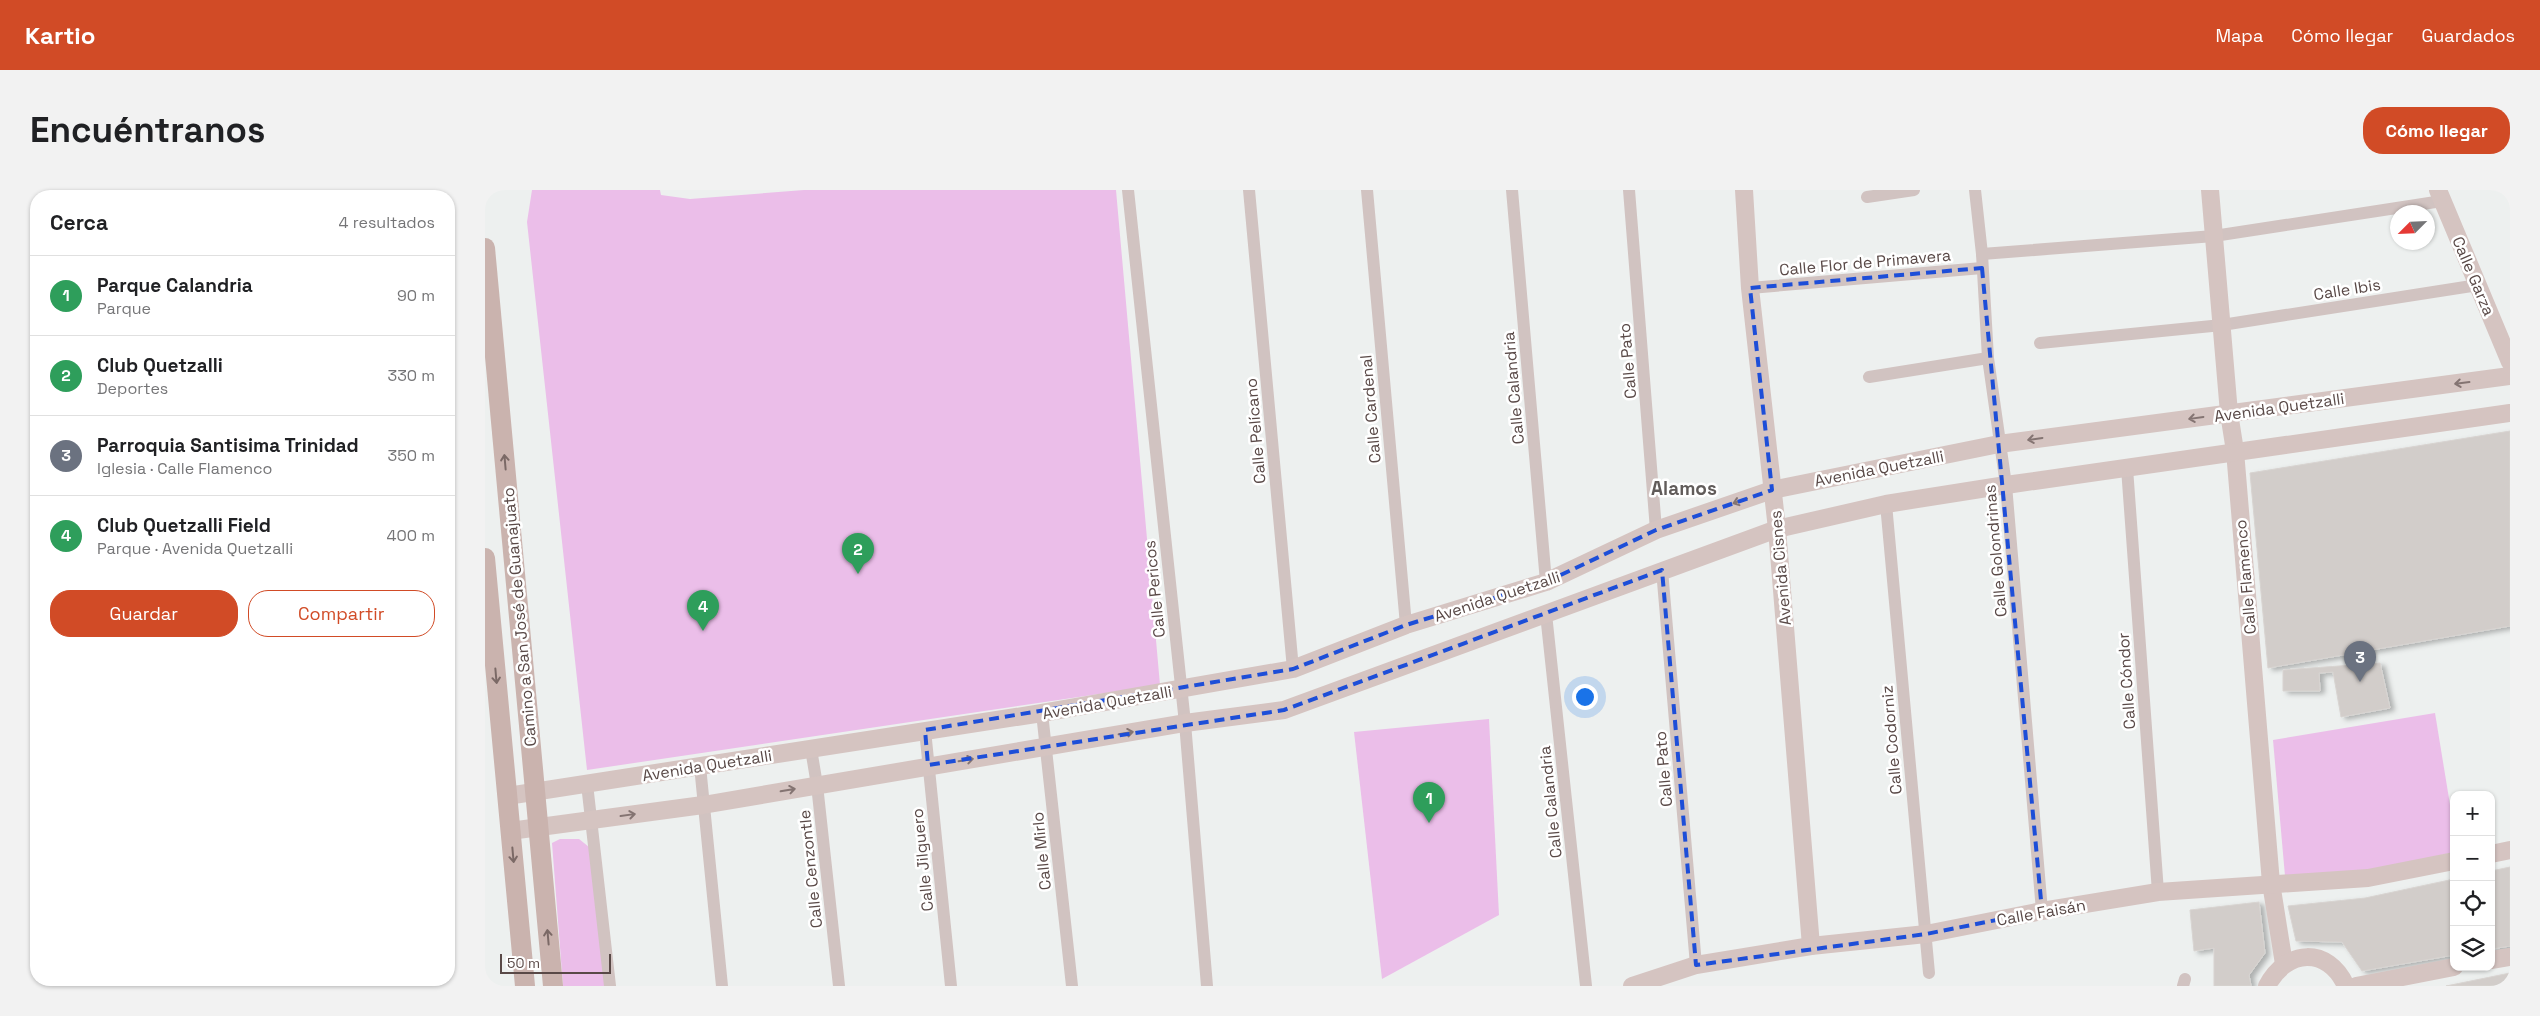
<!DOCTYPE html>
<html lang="es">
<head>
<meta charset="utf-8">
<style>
  :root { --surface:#fff; --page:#f2f2f2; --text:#202124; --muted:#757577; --line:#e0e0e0; --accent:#d14b26 }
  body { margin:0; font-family:"Space Grotesk",sans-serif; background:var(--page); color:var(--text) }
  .controls { position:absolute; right:15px; bottom:15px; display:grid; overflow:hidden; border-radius:10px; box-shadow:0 1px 4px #0004 }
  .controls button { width:45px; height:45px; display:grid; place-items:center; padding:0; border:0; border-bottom:1px solid var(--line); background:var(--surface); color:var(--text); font:25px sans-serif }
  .compass { position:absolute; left:1905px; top:15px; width:45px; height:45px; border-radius:50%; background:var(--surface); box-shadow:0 1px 4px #0004; rotate:246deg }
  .scale { position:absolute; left:15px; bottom:12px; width:111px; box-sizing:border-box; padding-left:5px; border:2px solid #594947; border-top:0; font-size:14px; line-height:18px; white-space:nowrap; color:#594947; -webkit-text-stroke:4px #fff; paint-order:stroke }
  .you { position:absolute; left:1099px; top:506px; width:18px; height:18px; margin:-12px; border:4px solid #fff; border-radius:50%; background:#1a73e8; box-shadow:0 0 0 8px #1a73e833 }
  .badge { display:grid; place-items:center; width:32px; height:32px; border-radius:50%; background:var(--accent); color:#fff; font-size:16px; font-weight:700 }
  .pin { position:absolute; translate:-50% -41px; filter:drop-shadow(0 1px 2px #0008) }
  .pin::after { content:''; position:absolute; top:26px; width:18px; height:15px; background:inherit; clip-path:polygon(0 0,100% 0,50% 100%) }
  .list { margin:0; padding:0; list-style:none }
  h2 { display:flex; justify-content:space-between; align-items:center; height:65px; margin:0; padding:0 20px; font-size:21px }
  h2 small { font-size:16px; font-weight:400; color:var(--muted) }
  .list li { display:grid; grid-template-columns:32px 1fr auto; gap:15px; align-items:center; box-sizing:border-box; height:80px; padding:0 20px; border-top:1px solid var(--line) }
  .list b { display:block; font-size:19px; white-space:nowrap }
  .list p { margin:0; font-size:16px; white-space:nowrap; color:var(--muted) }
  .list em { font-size:16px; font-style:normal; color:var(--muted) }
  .actions { display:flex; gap:10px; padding:15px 20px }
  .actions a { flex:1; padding:11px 0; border:1px solid var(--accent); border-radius:20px; text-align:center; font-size:18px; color:var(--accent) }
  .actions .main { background:var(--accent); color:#fff }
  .icon { flex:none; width:28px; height:28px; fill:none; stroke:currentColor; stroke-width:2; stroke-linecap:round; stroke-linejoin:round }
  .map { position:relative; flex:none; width:2025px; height:796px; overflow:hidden; border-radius:20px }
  header { display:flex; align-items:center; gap:30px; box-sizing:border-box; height:70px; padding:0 25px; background:var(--accent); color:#fff }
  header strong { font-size:24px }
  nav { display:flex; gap:28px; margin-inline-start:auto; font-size:18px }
  .intro { display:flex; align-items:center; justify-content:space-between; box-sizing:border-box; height:120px; padding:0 30px }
  h1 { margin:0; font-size:35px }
  .button { padding:12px 22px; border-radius:20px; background:var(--accent); color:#fff; font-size:18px; font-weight:700 }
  main { display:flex; gap:30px; padding:0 30px }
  aside { flex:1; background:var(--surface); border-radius:20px; box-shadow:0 1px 4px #0004 }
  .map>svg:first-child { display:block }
  .green { fill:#ebbee9 }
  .building { fill:#d2cdca; stroke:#d8d4d1; filter:url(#shadow) }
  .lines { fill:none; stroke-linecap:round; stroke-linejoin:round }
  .street { stroke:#d1c3c1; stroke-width:12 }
  .secondary { stroke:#d5c4c1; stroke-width:18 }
  .primary { stroke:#cab3ae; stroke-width:20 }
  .oneway { stroke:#847472 }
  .oneway2 { stroke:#7b6966 }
  .marked { fill:none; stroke:#1d4ed8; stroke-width:4; stroke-dasharray:10 6; stroke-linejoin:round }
  .labels { text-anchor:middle; stroke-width:5; stroke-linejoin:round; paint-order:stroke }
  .street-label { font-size:16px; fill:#594947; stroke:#fff }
  .quarter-label { font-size:19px; font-weight:bold; fill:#615c5a; stroke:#fff }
</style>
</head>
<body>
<header>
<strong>Kartio</strong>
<nav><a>Mapa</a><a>Cómo llegar</a><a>Guardados</a></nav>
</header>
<div class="intro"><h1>Encuéntranos</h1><a class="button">Cómo llegar</a></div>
<main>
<aside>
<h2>Cerca<small>4 resultados</small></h2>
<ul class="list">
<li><span class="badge" style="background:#2e9e5b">1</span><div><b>Parque Calandria</b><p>Parque</p></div><em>90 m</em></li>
<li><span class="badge" style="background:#2e9e5b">2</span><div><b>Club Quetzalli</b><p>Deportes</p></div><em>330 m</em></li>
<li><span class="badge" style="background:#6b7280">3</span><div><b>Parroquia Santisima Trinidad</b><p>Iglesia · Calle Flamenco</p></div><em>350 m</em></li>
<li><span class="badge" style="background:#2e9e5b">4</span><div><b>Club Quetzalli Field</b><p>Parque · Avenida Quetzalli</p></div><em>400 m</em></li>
</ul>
<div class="actions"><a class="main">Guardar</a><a>Compartir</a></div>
</aside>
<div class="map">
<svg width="2025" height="796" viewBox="0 0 2025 796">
  <defs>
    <filter id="shadow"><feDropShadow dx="4.5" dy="2.5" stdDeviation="2.5" flood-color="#0004"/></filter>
  </defs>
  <rect width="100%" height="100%" fill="#edf0ef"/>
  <!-- green -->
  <g class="green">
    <path d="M47 0H175L176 5 205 9 319 0H631L675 495 102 580 42 32Z"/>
    <path d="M1950 523 1969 639V662L1881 683 1800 686 1788 550Z"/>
    <path d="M1004 529 1014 725 897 789 869 542Z"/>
    <path d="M75 649H94L104 657 123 796H78L67 653Z"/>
  </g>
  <!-- building -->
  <g class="building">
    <path d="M2025 241V436L1783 478 1765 283Z"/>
    <path d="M1895 473 1905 518 1856 527 1848 482 1834 483 1835 501H1798V480Z"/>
    <path d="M2025 677V756L2006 759V681Z"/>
    <path d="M1969 689V765L1877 781 1857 752 1811 751 1803 716 1880 708Z"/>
    <path d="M1774 712 1780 763 1764 785 1766 796H1729V758L1709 761 1705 720Z"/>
    <path d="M2025 783V796H1961Z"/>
  </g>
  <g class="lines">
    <!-- street -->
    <g class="street">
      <path d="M643 0 700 533 722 796"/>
      <path d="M764 0 808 479"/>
      <path d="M882 0 921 435"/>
      <path d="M1027 0 1061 392"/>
      <path d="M1144 0 1171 340"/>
      <path d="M1490 0 1497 64 1503 168 1521 295 1557 721"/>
      <path d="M1382 7 1429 0"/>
      <path d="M1497 64 1729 46 1957 11"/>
      <path d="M1265 98 1497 78"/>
      <path d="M1555 153 1737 135 1993 95"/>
      <path d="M1384 187 1503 168"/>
      <path d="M1642 278 1673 702"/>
      <path d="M1401 314 1444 783"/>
      <path d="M1177 380 1211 775"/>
      <path d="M1061 424 1101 796"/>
      <path d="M557 523 587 796"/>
      <path d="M440 540 466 796"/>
      <path d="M326 559 332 595 354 796"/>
      <path d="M215 576 237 796"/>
      <path d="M102 594 125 796"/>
      <path d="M1698 796 1700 789"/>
    </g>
    <!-- secondary -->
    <g class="secondary">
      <path d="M1259 0 1265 98 1292 339 1326 756"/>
      <path d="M1725 0 1744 223 1750 261 1786 693 1799 774"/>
      <path d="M1953 0 2025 172"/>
      <path d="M22 606 557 523 808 479 921 435 1061 392 1171 340 1287 300 1514 254 2025 186"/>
      <path d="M25 641 218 615 700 533 799 520 1292 339 1401 314 1521 295 2025 223"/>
      <path d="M2006 664 2025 660"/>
      <path d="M2006 770 2025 767"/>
      <path d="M1147 796 1211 775 1326 756 1441 744 1557 721 1673 702 1883 688 1969 671"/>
      <path d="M1782 796C1801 759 1843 756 1861 796"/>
      <path d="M1871 796 1969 777"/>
    </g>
    <!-- primary -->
    <g class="primary">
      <path d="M0 58 68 796"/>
      <path d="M0 368 40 796"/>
    </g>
  </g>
  <!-- one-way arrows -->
  <defs><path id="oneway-shaft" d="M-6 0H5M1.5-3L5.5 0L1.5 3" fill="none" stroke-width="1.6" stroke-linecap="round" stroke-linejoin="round" transform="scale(1.25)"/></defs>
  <g class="oneway">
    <use href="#oneway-shaft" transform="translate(1977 193) rotate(173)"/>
    <use href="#oneway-shaft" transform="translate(1711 228) rotate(172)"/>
    <use href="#oneway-shaft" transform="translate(1550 249) rotate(172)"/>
    <use href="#oneway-shaft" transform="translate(1255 311) rotate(161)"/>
    <use href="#oneway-shaft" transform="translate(641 543) rotate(-10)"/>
    <use href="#oneway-shaft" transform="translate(481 570) rotate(-9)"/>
    <use href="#oneway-shaft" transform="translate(303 600) rotate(-10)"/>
    <use href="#oneway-shaft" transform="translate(143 625) rotate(-8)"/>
  </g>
  <g class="oneway2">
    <use href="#oneway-shaft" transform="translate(20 272) rotate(-95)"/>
    <use href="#oneway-shaft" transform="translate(11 486) rotate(85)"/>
    <use href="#oneway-shaft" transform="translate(28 665) rotate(85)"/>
    <use href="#oneway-shaft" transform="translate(63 747) rotate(-95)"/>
  </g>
  <!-- marked area -->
  <path class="marked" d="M1497 78 1557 721 1441 744 1211 775 1177 380 799 520 443 575 440 540 808 479 921 435 1061 392 1171 340 1287 300 1265 98Z"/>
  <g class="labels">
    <!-- street labels -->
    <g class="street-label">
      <text transform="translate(1380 72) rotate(-5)" y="6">Calle Flor de Primavera</text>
      <text transform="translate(1989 86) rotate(67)" y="6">Calle Garza</text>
      <text transform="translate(1862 99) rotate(-9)" y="6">Calle Ibis</text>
      <text transform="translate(1142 171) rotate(-95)" y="6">Calle Pato</text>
      <text transform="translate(1028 198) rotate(-95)" y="6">Calle Calandria</text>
      <text transform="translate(1794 217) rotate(-8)" y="6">Avenida Quetzalli</text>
      <text transform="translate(885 219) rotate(-95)" y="6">Calle Cardenal</text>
      <text transform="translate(770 241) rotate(-95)" y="6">Calle Pelícano</text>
      <text transform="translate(1394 278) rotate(-11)" y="6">Avenida Quetzalli</text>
      <text transform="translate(1510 361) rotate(-95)" y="6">Calle Golondrinas</text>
      <text transform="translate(1295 378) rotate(-95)" y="6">Avenida Cisnes</text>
      <text transform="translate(1760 387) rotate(-95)" y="6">Calle Flamenco</text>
      <text transform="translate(669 399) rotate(-96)" y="6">Calle Pericos</text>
      <text transform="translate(1012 406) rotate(-18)" y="6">Avenida Quetzalli</text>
      <text transform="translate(34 427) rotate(-95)" y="6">Camino a San José de Guanajuato</text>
      <text transform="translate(1641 491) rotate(-94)" y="6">Calle Cóndor</text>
      <text transform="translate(622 512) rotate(-10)" y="6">Avenida Quetzalli</text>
      <text transform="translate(1406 550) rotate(-95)" y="6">Calle Codorniz</text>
      <text transform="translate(222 575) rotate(-9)" y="6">Avenida Quetzalli</text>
      <text transform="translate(1178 579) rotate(-95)" y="6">Calle Pato</text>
      <text transform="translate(1065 612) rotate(-96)" y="6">Calle Calandria</text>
      <text transform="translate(556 661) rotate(-96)" y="6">Calle Mirlo</text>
      <text transform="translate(437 670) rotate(-96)" y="6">Calle Jilguero</text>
      <text transform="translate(325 679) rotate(-96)" y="6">Calle Cenzontle</text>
      <text transform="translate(1556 722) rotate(-10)" y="6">Calle Faisán</text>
    </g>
    <!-- quarter labels -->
    <g class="quarter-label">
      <text x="1199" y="305">Alamos</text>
    </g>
  </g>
</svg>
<div class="controls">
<button>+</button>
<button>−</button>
<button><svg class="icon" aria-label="locate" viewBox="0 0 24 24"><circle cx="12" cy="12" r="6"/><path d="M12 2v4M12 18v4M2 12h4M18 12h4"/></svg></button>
<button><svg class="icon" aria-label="layers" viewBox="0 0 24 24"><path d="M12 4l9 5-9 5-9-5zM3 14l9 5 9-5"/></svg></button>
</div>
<svg class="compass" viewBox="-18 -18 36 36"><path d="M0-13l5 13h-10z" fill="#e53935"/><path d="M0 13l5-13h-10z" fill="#757577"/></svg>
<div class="scale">50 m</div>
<div class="you"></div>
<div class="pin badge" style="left:944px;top:633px;background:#2e9e5b">1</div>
<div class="pin badge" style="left:373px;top:384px;background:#2e9e5b">2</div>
<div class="pin badge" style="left:1875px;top:492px;background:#6b7280">3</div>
<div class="pin badge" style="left:218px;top:441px;background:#2e9e5b">4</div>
</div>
</main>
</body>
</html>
